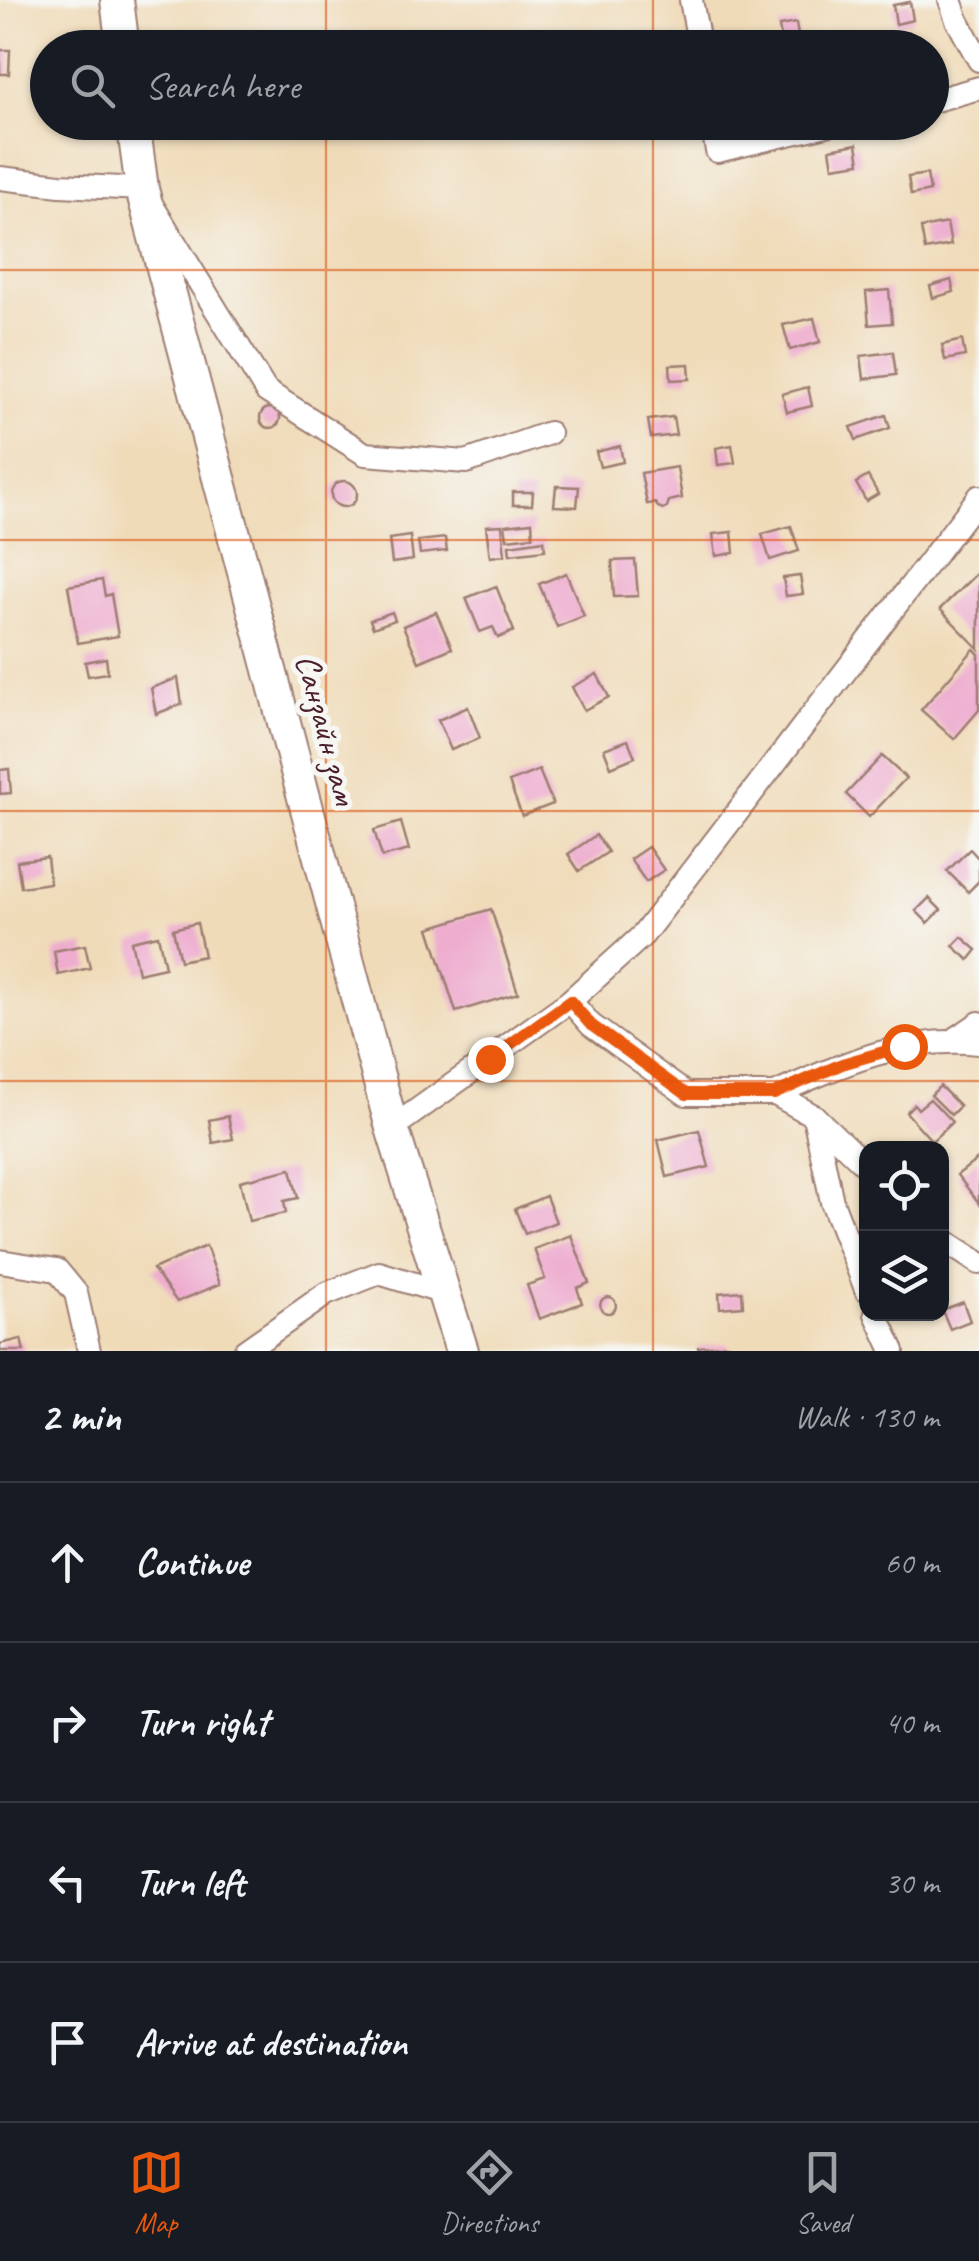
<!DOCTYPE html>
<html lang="en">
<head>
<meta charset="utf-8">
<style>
  :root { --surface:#171b24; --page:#20242c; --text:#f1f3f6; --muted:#9ea1a6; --line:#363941; --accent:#ea580c }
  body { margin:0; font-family:Caveat,sans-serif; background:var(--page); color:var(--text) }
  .controls { position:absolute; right:30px; bottom:30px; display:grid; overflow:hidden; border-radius:20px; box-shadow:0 2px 8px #0004 }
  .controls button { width:90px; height:90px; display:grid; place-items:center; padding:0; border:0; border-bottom:2px solid var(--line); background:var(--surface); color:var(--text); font:50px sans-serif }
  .stop { position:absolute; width:30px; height:30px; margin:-22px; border:8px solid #ea580c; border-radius:50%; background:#fff }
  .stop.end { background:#ea580c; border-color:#fff; box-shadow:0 2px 10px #0008 }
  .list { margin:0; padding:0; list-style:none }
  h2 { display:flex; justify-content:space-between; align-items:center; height:130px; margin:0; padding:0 40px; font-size:42px }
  h2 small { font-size:32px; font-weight:400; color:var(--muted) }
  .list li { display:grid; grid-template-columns:65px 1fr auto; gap:30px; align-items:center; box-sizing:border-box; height:160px; padding:0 40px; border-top:2px solid var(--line) }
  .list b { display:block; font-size:38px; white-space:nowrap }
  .list em { font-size:32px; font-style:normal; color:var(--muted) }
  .icon { flex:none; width:55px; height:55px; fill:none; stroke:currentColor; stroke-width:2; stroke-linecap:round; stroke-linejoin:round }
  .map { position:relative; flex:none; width:979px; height:1351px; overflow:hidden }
  .search { position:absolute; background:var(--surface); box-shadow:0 2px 8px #0004; left:30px; right:30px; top:30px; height:110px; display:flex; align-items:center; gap:25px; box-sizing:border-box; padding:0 35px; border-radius:55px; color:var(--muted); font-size:38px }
  .sheet { height:770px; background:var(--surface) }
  nav { display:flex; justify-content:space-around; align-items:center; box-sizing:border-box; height:140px; border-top:2px solid var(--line); background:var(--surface); font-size:28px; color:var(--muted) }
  nav a { display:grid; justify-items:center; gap:5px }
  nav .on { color:var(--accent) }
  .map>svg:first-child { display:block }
  .building { fill:#eeaccf }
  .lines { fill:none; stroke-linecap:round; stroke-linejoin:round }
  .minor-casing { stroke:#9d7d72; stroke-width:26 }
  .secondary-casing { stroke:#9d7d72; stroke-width:36 }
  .minor { stroke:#fff; stroke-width:22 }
  .secondary { stroke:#fff; stroke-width:32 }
  .route { stroke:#ea580c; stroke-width:12 }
  .grid { fill:none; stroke:#d8530f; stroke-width:2.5; stroke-opacity:0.55 }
  .labels { text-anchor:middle; stroke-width:10; stroke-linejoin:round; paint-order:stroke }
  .street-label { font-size:35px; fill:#4a1f2b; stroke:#f6f6f2 }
</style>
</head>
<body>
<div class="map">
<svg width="979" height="1351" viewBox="0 0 979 1351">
  <rect width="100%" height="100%" fill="#f6f6f2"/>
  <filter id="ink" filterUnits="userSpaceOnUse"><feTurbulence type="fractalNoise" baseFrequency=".01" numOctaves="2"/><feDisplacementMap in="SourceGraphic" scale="20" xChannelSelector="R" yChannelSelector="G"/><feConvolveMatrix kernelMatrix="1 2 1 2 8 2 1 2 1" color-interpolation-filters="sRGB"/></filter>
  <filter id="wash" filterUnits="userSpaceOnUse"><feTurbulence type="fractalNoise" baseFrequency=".0048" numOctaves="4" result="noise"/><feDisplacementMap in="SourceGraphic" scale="40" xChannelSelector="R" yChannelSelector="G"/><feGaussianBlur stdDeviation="2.25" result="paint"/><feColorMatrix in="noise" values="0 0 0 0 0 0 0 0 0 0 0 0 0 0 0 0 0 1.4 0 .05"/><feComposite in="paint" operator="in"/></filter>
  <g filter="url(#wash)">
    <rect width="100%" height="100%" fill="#f0dbb9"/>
    <g id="blocks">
      <!-- building -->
      <g class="building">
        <path d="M910 2 913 20 896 24 893 5Z"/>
        <path d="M796 23 799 42 782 45 779 26Z"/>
        <path d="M0 50H10L9 74H0Z"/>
        <path d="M857 144 860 163 833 167 830 149Z"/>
        <path d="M927 174 930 191 911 195 908 177Z"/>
        <path d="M947 223 951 245 925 250 921 228Z"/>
        <path d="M951 280 954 292 933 298 930 286Z"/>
        <path d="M889 290 892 323 869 325 866 292Z"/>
        <path d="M814 318 820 342 790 350 783 325Z"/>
        <path d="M962 340 965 356 945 360 942 345Z"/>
        <path d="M893 352 896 375 864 379 861 356Z"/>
        <path d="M689 364 690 379 671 380 670 365Z"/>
        <path d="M808 387 812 406 787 412 782 394Z"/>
        <circle cx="270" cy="418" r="10"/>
        <path d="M886 415 890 428 856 440 851 427Z"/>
        <path d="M673 417 676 435 651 438 648 420Z"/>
        <path d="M732 445 735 463 718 465 716 448Z"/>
        <path d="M620 446 623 462 600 467 596 452Z"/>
        <path d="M677 467 682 498 669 501 667 507 663 509 658 507 655 503 647 504 641 473Z"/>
        <path d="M868 476 878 494 866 501 856 483Z"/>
        <circle cx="344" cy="494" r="13"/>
        <path d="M556 486 579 487 577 507 554 506Z"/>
        <path d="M513 492H533L532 505H513Z"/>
        <path d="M532 522 533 536 507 539 505 525Z"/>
        <path d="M502 525 505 555 490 557 486 526Z"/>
        <path d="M791 526 799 551 770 560 762 534Z"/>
        <path d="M732 532 734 553 716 556 713 534Z"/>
        <path d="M410 536 413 560 392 563 389 539Z"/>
        <path d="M445 538 447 551 420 554 418 541Z"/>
        <path d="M544 540 545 550 510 554 509 545Z"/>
        <path d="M635 560 638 596 614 597 612 561Z"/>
        <path d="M979 571V649L940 609Z"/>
        <path d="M566 573 584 616 557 627 539 584Z"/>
        <path d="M800 576 803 594 786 596 783 578Z"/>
        <path d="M102 580 105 596 111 594 118 636 78 643 68 586Z"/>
        <path d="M496 586 514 631 498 638 493 627 480 632 466 598Z"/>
        <path d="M392 612 395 620 373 628 370 620Z"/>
        <path d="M436 612 452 648 419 662 403 626Z"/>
        <path d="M974 649 979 654V710L954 739 921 710Z"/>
        <path d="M106 658 108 673 88 676 85 662Z"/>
        <path d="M597 674 609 697 584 710 572 687Z"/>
        <path d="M178 678 182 704 156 714 151 688Z"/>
        <path d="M468 707 480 738 451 750 438 720Z"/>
        <path d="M628 740 635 757 611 767 604 749Z"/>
        <path d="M882 756 906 778 869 817 846 794Z"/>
        <path d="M9 769 11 793 0 794V770Z"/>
        <path d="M539 770 553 804 522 816 509 782Z"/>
        <path d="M401 822 409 850 382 857 374 830Z"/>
        <path d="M596 835 608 852 579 871 568 854Z"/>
        <path d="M648 847 664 870 646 882 630 859Z"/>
        <path d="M970 849 979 859V881L968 892 947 871Z"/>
        <path d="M47 857 50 883 21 887 17 861Z"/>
        <path d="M929 898 941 910 928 923 916 911Z"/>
        <path d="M491 909 518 993 456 1012 429 928Z"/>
        <path d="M197 923 204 956 180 961 173 929Z"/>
        <path d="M158 935 165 967 138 973 131 941Z"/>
        <path d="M962 937 977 950 969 960 953 946Z"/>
        <path d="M85 945 90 968 58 975 54 951Z"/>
        <path d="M940 1086 960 1106 951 1115 931 1095Z"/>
        <path d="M930 1099 952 1122 932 1141 906 1112 914 1104 918 1109Z"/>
        <path d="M228 1116 233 1139 213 1143 209 1120Z"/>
        <path d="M699 1130 709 1167 667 1177 658 1140Z"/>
        <path d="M979 1158V1203L957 1175Z"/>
        <path d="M291 1169 298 1198 284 1201 286 1213 249 1221 240 1181Z"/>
        <path d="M546 1196 556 1222 525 1234 515 1209Z"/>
        <path d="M571 1235 589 1283 577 1288 582 1303 539 1319 527 1285 545 1279 534 1249Z"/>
        <path d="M206 1246 220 1284 177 1302 153 1269Z"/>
        <path d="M742 1291 743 1306 720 1308 719 1293Z"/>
        <circle cx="608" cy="1305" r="8"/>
        <path d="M963 1302 970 1321 950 1329 942 1310Z"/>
        <path d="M21 1339 24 1351H0V1344Z"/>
        <path d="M728 1344 729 1351H699L698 1347Z"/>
      </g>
    </g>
  </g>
  <g filter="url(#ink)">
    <use href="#blocks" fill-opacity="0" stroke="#9d7d72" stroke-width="2.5"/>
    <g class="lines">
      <defs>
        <g id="minor">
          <path d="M691 0 700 48"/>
          <path d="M950 0 957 20 979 60"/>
          <path d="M932 101 979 88"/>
          <path d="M712 122 717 151 839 122"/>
          <path d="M0 178 60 185 142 189 266 391 365 454 466 462 549 433"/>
          <path d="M570 1001 591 1025 686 1094H775L814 1116 866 1166"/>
          <path d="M954 1040 979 1023"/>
          <path d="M775 1094C840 1065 906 1035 979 1043"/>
          <path d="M814 1116 832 1202 866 1289"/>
          <path d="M392 1128 570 1001 643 935 979 497"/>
          <path d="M942 1239 979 1263"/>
          <path d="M0 1261 57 1270 76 1293 89 1351"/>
          <path d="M876 1314 893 1351"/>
          <path d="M245 1351 326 1294 379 1273 444 1293"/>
        </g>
        <g id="secondary">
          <path d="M117 0 123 48"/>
          <path d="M133 122 142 189 392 1128 462 1351"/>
        </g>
      </defs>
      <!-- minor casing -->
      <use href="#minor" class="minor-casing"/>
      <!-- secondary casing -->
      <use href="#secondary" class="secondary-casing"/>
      <!-- minor -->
      <use href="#minor" class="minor"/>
      <!-- secondary -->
      <use href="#secondary" class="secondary"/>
    </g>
  </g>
  <g class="lines" filter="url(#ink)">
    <!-- route -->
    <path class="route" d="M490 1059 570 1001 591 1025 686 1094H774L842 1064 904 1046"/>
  </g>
  <!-- grid -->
  <path class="grid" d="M326 0V48M653 0V48M326 122V1351M653 122V1351M0 270H979M0 540H979M0 811H979M0 1081H979"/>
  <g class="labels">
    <!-- street labels -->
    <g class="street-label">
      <text transform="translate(327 729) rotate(75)" y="12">Санзайн зам</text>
    </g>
  </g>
</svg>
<div class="controls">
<button><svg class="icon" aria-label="locate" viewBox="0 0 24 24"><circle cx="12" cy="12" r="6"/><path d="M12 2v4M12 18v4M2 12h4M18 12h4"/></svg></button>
<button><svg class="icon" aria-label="layers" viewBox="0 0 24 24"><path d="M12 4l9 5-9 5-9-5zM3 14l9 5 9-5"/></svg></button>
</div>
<div class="stop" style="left:904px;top:1046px"></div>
<div class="stop end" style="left:490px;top:1059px"></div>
<div class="search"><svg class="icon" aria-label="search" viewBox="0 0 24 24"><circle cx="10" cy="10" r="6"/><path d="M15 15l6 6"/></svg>Search here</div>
</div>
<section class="sheet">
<h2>2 min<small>Walk · 130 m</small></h2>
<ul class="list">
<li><svg class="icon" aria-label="ahead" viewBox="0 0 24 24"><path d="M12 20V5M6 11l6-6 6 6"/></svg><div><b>Continue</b></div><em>60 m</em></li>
<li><svg class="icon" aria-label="right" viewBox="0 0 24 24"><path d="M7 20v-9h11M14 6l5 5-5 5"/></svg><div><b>Turn right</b></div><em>40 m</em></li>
<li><svg class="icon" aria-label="left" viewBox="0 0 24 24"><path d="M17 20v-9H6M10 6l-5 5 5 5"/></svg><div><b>Turn left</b></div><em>30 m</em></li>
<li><svg class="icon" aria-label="arrive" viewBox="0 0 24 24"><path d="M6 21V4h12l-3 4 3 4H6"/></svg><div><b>Arrive at destination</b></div></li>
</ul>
</section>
<nav>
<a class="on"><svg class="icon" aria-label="map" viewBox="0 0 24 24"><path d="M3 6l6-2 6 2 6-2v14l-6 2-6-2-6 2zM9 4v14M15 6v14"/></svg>Map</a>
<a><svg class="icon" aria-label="directions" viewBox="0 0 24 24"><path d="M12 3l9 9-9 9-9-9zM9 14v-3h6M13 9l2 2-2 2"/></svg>Directions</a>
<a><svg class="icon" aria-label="saved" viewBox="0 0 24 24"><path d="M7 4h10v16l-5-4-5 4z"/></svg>Saved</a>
</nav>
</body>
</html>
